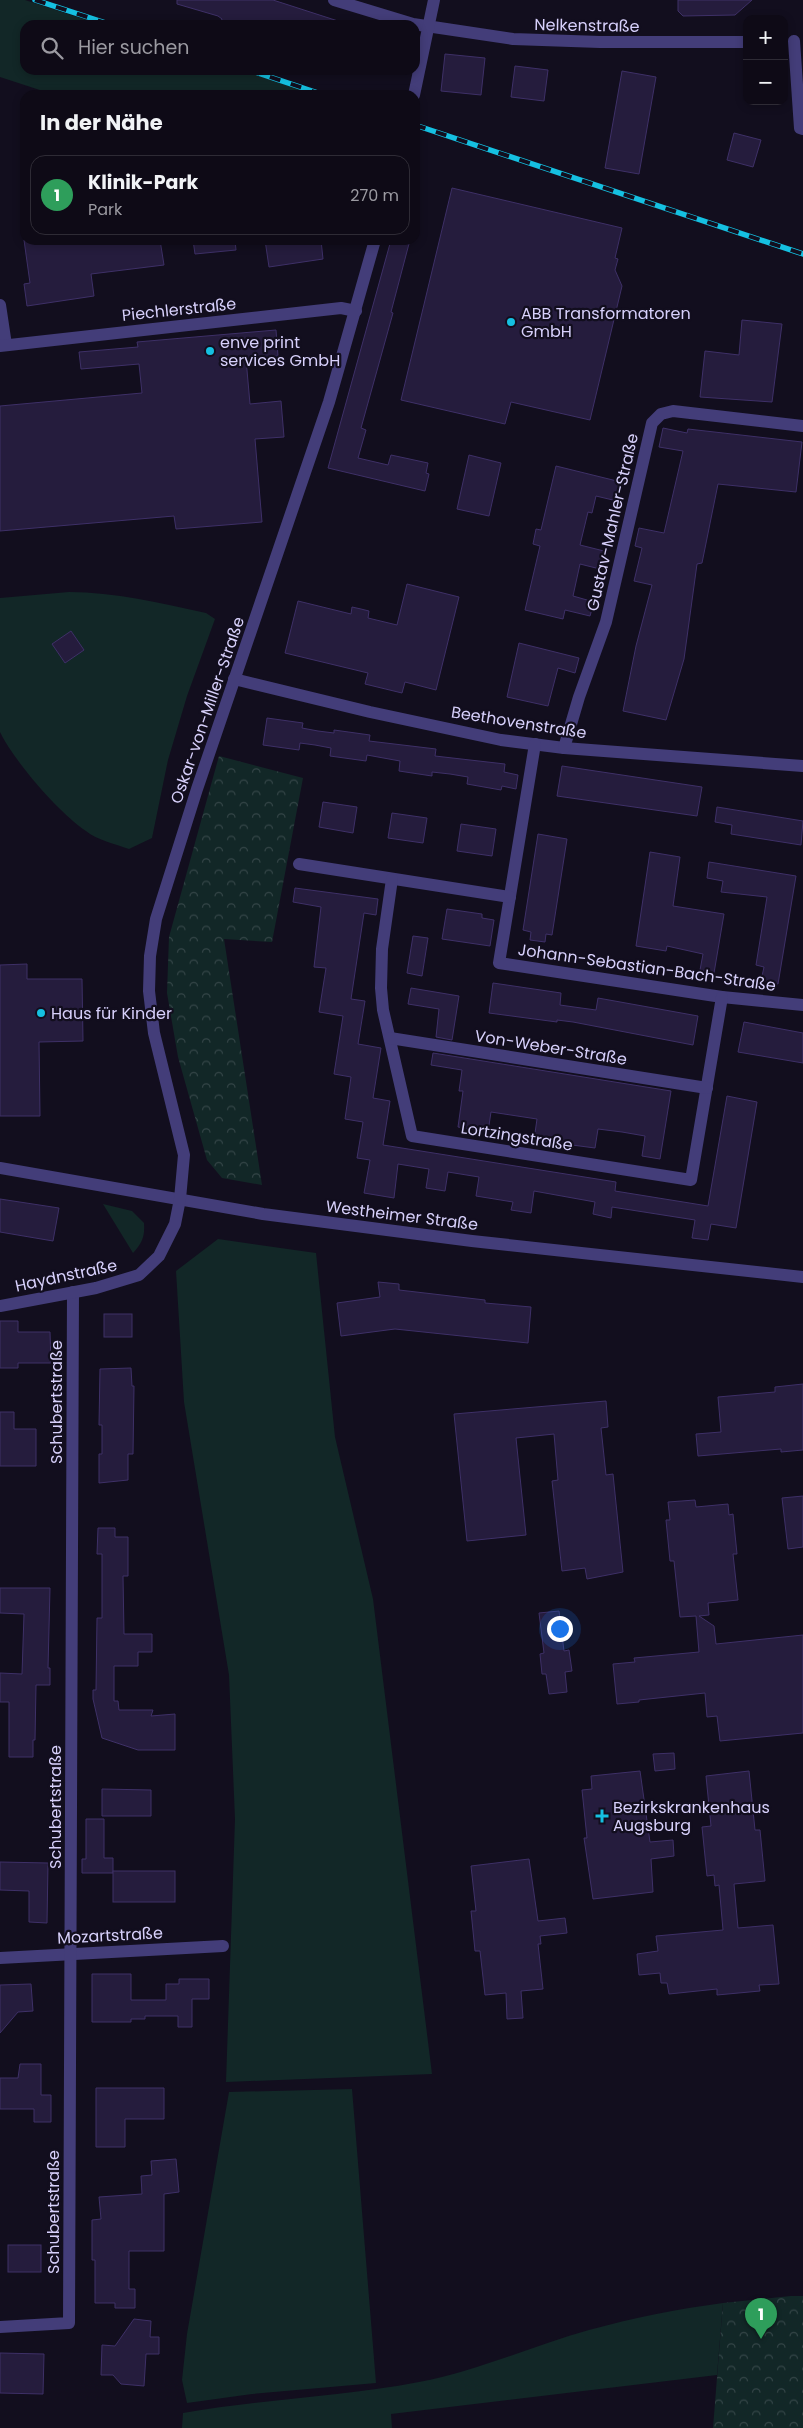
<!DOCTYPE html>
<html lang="de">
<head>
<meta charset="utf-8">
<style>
  :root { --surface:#0e0a16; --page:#1c1823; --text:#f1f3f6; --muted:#9b9aa1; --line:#2e2b35; --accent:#15c0e1 }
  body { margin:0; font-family:Poppins,sans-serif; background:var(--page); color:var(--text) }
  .controls { position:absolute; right:15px; top:15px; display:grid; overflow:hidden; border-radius:10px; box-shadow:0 2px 8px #0003 }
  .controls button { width:45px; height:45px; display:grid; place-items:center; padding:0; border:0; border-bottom:1px solid var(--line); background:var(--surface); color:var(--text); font:25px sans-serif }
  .you { position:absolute; left:559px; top:1628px; width:18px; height:18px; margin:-12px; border:4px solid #fff; border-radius:50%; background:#1a73e8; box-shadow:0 0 0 8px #1a73e833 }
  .badge { display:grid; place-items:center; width:32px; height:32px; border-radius:50%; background:var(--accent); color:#fff; font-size:16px; font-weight:700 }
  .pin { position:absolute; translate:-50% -41px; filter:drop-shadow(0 1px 2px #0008) }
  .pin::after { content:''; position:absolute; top:26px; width:18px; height:15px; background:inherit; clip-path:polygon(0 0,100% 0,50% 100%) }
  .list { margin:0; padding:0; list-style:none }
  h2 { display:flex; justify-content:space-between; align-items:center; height:65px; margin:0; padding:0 20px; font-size:21px }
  h2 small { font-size:16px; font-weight:400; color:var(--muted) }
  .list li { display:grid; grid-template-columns:32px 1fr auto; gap:15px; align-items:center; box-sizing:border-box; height:80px; margin:0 10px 10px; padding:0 10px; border:1px solid var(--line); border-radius:15px }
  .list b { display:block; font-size:19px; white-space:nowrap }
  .list p { margin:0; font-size:16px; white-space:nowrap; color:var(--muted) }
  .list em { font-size:16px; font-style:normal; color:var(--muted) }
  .icon { flex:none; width:28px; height:28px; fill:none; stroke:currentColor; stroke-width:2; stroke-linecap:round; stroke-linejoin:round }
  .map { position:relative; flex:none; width:803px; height:2428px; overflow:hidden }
  .search { position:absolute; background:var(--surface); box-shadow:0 2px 8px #0003; left:20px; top:20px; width:400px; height:55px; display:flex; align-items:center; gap:12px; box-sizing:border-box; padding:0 18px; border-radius:15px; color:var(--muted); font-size:19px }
  .panel { position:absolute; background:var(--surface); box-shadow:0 2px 8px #0003; left:20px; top:90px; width:400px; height:155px; border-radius:15px }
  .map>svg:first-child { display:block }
  .green { fill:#122727 }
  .forest { fill:url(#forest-crowns) }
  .building { fill:#251c3d; stroke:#3e3067 }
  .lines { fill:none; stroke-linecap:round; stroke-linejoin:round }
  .minor { stroke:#433d79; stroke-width:12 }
  .tertiary { stroke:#433d79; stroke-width:12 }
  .rail-casing { stroke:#15c0e1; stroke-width:5.5 }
  .rail { stroke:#120e1e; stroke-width:4; stroke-dasharray:11; stroke-linecap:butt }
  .poi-dot { fill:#15c0e1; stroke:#120e1e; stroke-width:2 }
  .labels { text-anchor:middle; stroke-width:4.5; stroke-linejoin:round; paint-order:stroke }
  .street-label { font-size:16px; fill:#d7d0fb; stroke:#120e1e }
  .poi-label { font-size:16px; fill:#d7d0fb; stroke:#120e1e; text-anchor:start }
</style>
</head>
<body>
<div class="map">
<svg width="803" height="2428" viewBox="0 0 803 2428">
  <defs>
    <pattern id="forest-crowns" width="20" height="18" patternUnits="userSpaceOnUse" patternTransform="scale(1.25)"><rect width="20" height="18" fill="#122727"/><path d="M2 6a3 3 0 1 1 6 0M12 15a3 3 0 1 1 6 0" fill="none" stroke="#344547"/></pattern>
  </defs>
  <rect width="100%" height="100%" fill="#120e1e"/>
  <!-- green -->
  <g class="green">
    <path d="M0 0H25L102 25H25V70H240L317 95H55L0 77Z"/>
    <path d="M69 592C115 592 160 603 206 613L215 619 187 696 168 760 152 838 129 849C115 844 97 840 86 831 59 813 14 761 0 732V598Z"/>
    <path d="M103 1204 132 1211 144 1223C145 1237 142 1243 133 1253Z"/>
    <path d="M218 1239 316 1253 335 1437 373 1599 432 2074 226 2082 235 1819 229 1675 184 1402 176 1271Z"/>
    <path d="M352 2089 376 2383 252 2394 187 2403 182 2380 187 2334 229 2092Z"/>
    <path d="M723 2303 717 2375 391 2414 392 2428H182L183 2413C261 2399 341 2397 419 2382 477 2371 532 2346 589 2330 633 2318 677 2309 723 2303Z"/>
  </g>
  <!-- forest -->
  <g class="forest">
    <path d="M219 756 303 778 272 942 224 939 262 1185 222 1178 207 1160 178 1057 167 993 169 937Z"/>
    <path d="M791 2296H803V2428H713L723 2303Z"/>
  </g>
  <!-- building -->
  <g class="building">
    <path d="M177 0H273L338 21 337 25H254L240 21 239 25H220L222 19 218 16 177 4Z"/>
    <path d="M678 0H752L735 15 683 16 678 11Z"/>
    <path d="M445 54 485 58 481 95 441 91Z"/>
    <path d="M515 66 548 70 544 101 511 97Z"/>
    <path d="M622 71 656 77 639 174 605 168Z"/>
    <path d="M734 133 761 140 753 167 727 160Z"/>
    <path d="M452 188 622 228 615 258 618 259 615 270 622 286 590 420 511 402 505 424 401 400Z"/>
    <path d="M24 240H160L164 265 91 274 94 296 27 306 24 284 30 283Z"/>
    <path d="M193 240H235L236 250 195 254Z"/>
    <path d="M265 240H321L323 259 269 267Z"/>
    <path d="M391 240H410L391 312 393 313 361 428 366 430 358 458 388 465 391 455 428 463 426 473 429 474 425 491 328 468Z"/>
    <path d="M742 320 782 324 772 402 700 397 705 351 739 355Z"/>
    <path d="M276 330 278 356 246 359 250 404 281 401 284 437 255 439 262 522 176 529 174 516 0 531V406L142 393 139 364 81 369 79 352 138 347 137 342Z"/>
    <path d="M663 428 687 433 688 429 802 442 796 492 718 484 702 563 697 564 684 659 666 720 623 711 636 646 652 585 634 581 642 548 635 546 639 528 664 533 683 451 659 447Z"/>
    <path d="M469 455 501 463 489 516 457 509Z"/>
    <path d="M556 466 621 482 617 501 596 496 592 513 588 512 580 545 604 551 600 569 580 564 573 596 594 602 590 616 565 610 563 619 525 610 540 546 533 544 536 529 541 530Z"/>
    <path d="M407 584 459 597 436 690 405 682 402 693 365 684 368 673 285 653 298 601 351 614 352 607 361 609 369 611 368 618 397 625Z"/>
    <path d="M71 631 84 650 65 663 52 644Z"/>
    <path d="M519 643 579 658 575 673 558 668 548 706 507 697Z"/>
    <path d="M267 718 303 723 302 728 318 731 334 733V730L370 735 369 741 436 749 435 756 505 764 504 772 518 775 516 789 502 786 501 790 467 784 468 777 450 774 432 772V776L399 771 400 761 367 755 366 761 330 756 331 748 315 745 300 743 299 750 263 745Z"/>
    <path d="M562 766 702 787 697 816 557 796Z"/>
    <path d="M323 802 357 807 353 833 319 827Z"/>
    <path d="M717 807 803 821 801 845 731 834 732 825 715 822Z"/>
    <path d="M392 813 427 818 423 843 388 838Z"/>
    <path d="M461 824 496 829 492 856 457 851Z"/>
    <path d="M538 834 567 839 552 935 546 934 545 942 530 940 531 932 523 930Z"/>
    <path d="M650 852 680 857 673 906 724 914 714 973 700 970 703 954 667 946 666 951 636 946Z"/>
    <path d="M709 862 796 876 778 984 761 981 764 967 756 965 767 897 721 892 723 881 707 878Z"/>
    <path d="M295 888 378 899 376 915 364 913 351 999 365 1001 358 1044 381 1048 373 1098 390 1101 383 1145 616 1182 615 1191 708 1206 727 1096 757 1102 736 1228 711 1224 708 1240 692 1238 695 1220 612 1207 611 1218 593 1214 595 1202 534 1191 531 1213 511 1210 513 1202 476 1196 479 1177 448 1172 445 1191 426 1188 429 1169 398 1164 394 1198 364 1193 370 1160 357 1158 363 1122 345 1119 351 1077 334 1074 343 1016 319 1012 326 968 314 967 321 907 293 902Z"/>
    <path d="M447 909 482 914V918L494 920 490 946 442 939Z"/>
    <path d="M413 936 428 938 422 976 407 973Z"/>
    <path d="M27 964V979H82L83 1041 39 1042 40 1116H0V965Z"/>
    <path d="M493 983 561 993 560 1005 574 1007 596 1010 598 998 698 1016 693 1045 573 1022 557 1020V1022L489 1013Z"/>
    <path d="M411 988 459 996 452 1040 436 1037 439 1009 408 1004Z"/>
    <path d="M744 1022 803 1033V1063L738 1052Z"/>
    <path d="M433 1053 671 1091 660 1159 642 1156 645 1136 622 1132 598 1129 595 1148 534 1140 537 1119 491 1112 488 1132 458 1127 463 1091H459L462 1070 431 1065Z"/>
    <path d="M0 1199 59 1208 53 1241 0 1232Z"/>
    <path d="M378 1282 399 1284V1290L485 1300V1303L531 1307 528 1343 395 1329 341 1336 337 1303 380 1297Z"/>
    <rect x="104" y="1314" width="28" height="23"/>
    <path d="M0 1321H18V1332H50L51 1363H18V1368H0Z"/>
    <path d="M131 1368 132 1386H134L133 1454H128V1480L99 1483V1454H102V1425H99L100 1369Z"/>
    <path d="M803 1384V1450L781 1452V1449L698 1456 696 1434 721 1432 718 1397 775 1392V1387Z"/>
    <path d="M606 1401 608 1427 601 1428 606 1475 613 1474 623 1572 587 1579 585 1568 562 1571 552 1481 558 1480 554 1434 516 1438 526 1535 467 1541 454 1414Z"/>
    <path d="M0 1412H14V1429H36V1466H0Z"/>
    <path d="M803 1496V1547L788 1549 782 1498Z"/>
    <path d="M695 1500 696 1507 728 1504 729 1515 733 1514 737 1554H733L738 1600 708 1603 709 1615 699 1616 714 1626 716 1644 803 1635V1733L720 1741 717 1716 707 1717 705 1693 639 1700V1702L617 1704 613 1664 635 1662 634 1658 699 1652 696 1616 680 1617 674 1561H670L666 1520H670L668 1502Z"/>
    <path d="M98 1528H115V1537H128V1576H123L124 1634H152V1652H138V1666H114V1701H118L119 1710H153L151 1716 175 1714V1750H138L102 1738 93 1699V1690H96L97 1618H102V1554H97Z"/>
    <path d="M0 1588H50L48 1668H50V1685H36L35 1740H33V1757H9V1702H0V1673L22 1674 24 1614 0 1613Z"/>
    <path d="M559 1611 564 1651 569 1650 572 1671 565 1672 567 1692 549 1694 546 1674H542L540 1654 544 1653 539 1613Z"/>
    <path d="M674 1753 675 1769 655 1771 653 1754Z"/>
    <path d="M640 1771 650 1842 673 1840 674 1856 651 1859 653 1892 593 1899 584 1838H587L582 1790 592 1789 591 1776Z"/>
    <path d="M749 1771 755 1830H760L765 1881 734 1884 738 1928 773 1925 779 1984 759 1985 760 1991 717 1995V1989L669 1994 667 1983H661L660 1973 639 1975 637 1954 658 1951 656 1936 723 1930 719 1885 715 1886 714 1875 707 1876 702 1827 711 1826 706 1776Z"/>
    <path d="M102 1789 151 1790V1816H102Z"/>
    <path d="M86 1819H104V1858H113V1873H82V1859H86Z"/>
    <path d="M529 1859 538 1921 565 1918 567 1933 540 1936 541 1944H538L543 1989 521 1991 523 2018 507 2019 506 1993 485 1995 480 1951H475L471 1911H476L471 1866Z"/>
    <path d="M0 1862 48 1863 47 1923 29 1922V1891L0 1890Z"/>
    <rect x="113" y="1871" width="62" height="31"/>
    <path d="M92 1974H131V2000H166V1984H179V1979H209V1999H192V2027H178V2016H145V2019H131V2022H92Z"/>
    <path d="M31 1984 33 2011 18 2012 0 2033V1985Z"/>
    <path d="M20 2064H41V2095H51V2122H34V2109H0V2078H18Z"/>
    <path d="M96 2088H164V2119H125V2147H96Z"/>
    <path d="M176 2159 179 2192 164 2194V2251H129V2289H135V2308H115V2303H95V2260H92V2220L101 2219 99 2197 142 2194 141 2176 152 2175 151 2161Z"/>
    <rect x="8" y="2245" width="33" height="27"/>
    <path d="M134 2319 151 2321 150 2337H159V2354H146L144 2386 121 2384 113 2375H101L102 2345 115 2346Z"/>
    <path d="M0 2353 44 2354 43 2394 0 2393Z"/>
  </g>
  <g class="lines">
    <!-- minor -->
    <g class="minor">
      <path d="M334 0 413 24 513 39 600 42H747"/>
      <path d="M794 41 800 128 803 129"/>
      <path d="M0 305 6 345"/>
      <path d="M0 346 341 308 356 311"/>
      <path d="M234 679 370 712 501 740 564 748 803 766"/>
      <path d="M535 744 499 963 722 997 803 1005"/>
      <path d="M564 748 579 697 606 622 652 423 661 414 673 411 803 426"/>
      <path d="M299 864 510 897"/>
      <path d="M392 879 382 949 381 988 383 1010 412 1136 691 1180 722 997"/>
      <path d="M390 1038 707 1088"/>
      <path d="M0 1958 223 1946"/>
      <path d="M0 2327 69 2323 73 1292"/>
    </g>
    <!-- tertiary -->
    <g class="tertiary">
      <path d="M414 95 434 0"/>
      <path d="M0 1168 263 1214 472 1241 803 1277"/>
      <path d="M0 1306 96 1288 139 1275 159 1256 175 1224 180 1199 184 1155 154 1033 149 991 150 956 156 919 197 789 329 402 375 240"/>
    </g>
    <defs>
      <g id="rail">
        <path d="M35 0 112 25"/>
        <path d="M249 70 324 95"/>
        <path d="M415 125 803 254"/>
      </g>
    </defs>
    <!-- rail casing -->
    <use href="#rail" class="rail-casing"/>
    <!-- rail -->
    <use href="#rail" class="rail"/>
  </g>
  <!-- markers -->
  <g class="poi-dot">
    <circle cx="511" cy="322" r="5"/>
    <circle cx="210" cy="351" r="5"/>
    <circle cx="41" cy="1013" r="5"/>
    <path d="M599.5 1808.5h5v5h5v5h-5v5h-5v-5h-5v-5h5z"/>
  </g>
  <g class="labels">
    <!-- street labels -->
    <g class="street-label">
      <text transform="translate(587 25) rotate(1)" y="6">Nelkenstraße</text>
      <text transform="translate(179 309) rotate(-6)" y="6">Piechlerstraße</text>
      <text transform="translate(612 522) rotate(-77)" y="6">Gustav-Mahler-Straße</text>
      <text transform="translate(207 710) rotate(-71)" y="6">Oskar-von-Miller-Straße</text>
      <text transform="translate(519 722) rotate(9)" y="6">Beethovenstraße</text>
      <text transform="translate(647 967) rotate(8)" y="6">Johann-Sebastian-Bach-Straße</text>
      <text transform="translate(551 1047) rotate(9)" y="6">Von-Weber-Straße</text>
      <text transform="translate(517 1136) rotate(9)" y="6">Lortzingstraße</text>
      <text transform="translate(402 1215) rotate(7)" y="6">Westheimer Straße</text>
      <text transform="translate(66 1275) rotate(-12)" y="6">Haydnstraße</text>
      <text transform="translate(56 1402) rotate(-90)" y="6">Schubertstraße</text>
      <text transform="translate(55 1807) rotate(-90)" y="6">Schubertstraße</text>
      <text transform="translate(110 1935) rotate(-3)" y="6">Mozartstraße</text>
      <text transform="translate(53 2212) rotate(-90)" y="6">Schubertstraße</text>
    </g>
    <!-- poi labels -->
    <g class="poi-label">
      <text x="521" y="319">ABB Transformatoren<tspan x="521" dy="18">GmbH</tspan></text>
      <text x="220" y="348">enve print<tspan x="220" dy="18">services GmbH</tspan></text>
      <text x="51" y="1019">Haus für Kinder</text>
      <text x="613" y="1813">Bezirkskrankenhaus<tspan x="613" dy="18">Augsburg</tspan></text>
    </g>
  </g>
</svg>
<div class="controls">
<button>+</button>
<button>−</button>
</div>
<div class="you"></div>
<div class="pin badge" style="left:761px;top:2339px;background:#2e9e5b">1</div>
<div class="search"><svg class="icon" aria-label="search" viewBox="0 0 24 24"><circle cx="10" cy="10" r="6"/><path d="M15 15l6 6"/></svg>Hier suchen</div>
<section class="panel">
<h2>In der Nähe<small></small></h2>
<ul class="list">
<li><span class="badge" style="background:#2e9e5b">1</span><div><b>Klinik-Park</b><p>Park</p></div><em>270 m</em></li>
</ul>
</section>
</div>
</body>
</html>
